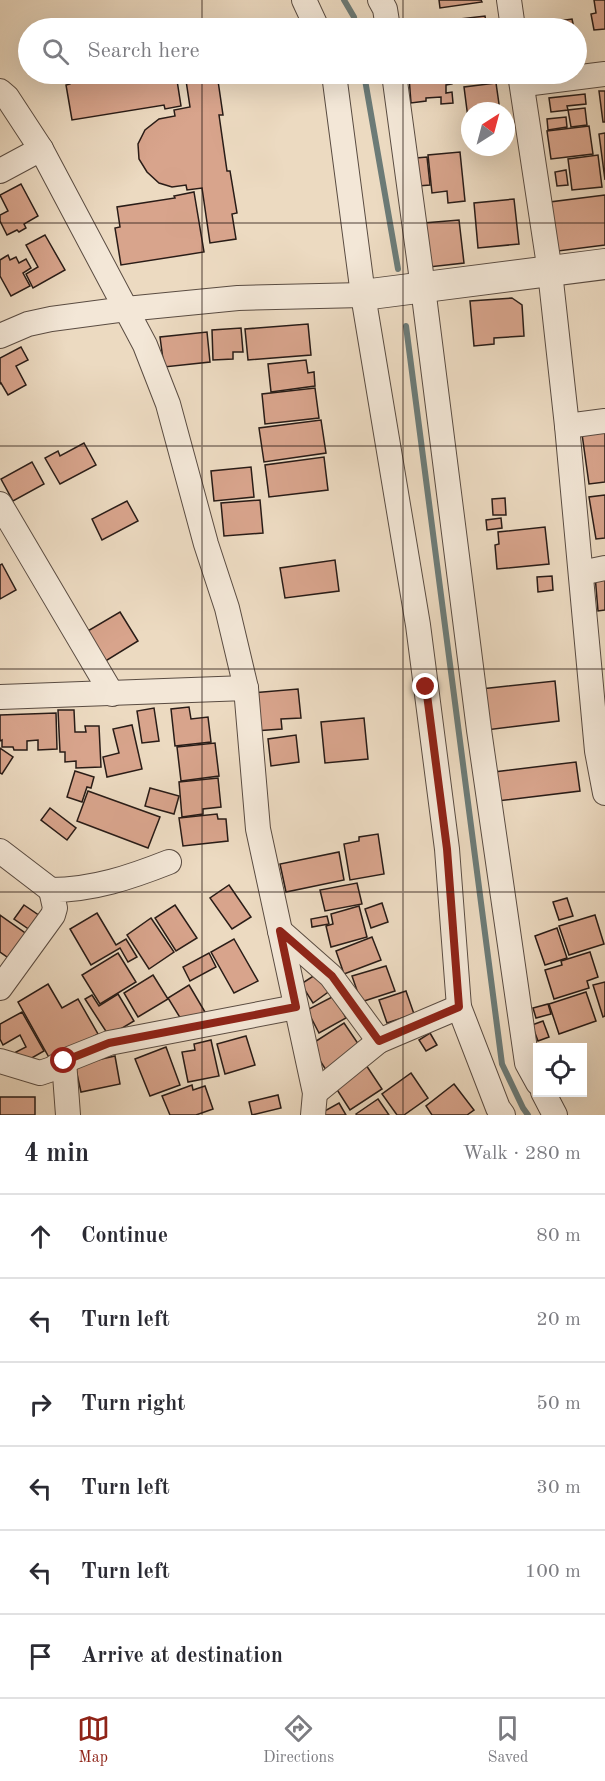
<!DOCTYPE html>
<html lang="en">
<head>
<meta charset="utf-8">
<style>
  :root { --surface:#fff; --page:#f2f2f3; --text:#2b2b33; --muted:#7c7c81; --line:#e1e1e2; --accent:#8f2418 }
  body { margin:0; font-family:"Old Standard TT",serif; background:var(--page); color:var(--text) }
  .controls { position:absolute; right:18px; bottom:18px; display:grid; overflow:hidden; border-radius:0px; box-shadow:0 6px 24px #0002 }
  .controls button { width:54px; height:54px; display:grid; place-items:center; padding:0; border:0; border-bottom:2px solid var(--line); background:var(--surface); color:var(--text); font:30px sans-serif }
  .compass { position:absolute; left:461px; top:102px; width:54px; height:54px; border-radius:50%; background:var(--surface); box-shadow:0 6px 24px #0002; rotate:36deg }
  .stop { position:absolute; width:18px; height:18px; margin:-14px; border:4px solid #8f2418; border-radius:50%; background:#fff }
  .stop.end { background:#8f2418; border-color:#fff; box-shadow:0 2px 6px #0008 }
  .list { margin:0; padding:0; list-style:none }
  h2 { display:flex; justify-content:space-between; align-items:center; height:78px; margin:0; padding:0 24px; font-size:26px }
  h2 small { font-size:20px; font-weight:400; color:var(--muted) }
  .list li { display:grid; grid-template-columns:39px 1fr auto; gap:18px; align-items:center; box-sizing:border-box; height:84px; padding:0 24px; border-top:2px solid var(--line) }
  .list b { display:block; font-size:22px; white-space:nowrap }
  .list em { font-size:20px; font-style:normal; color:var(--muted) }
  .icon { flex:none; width:33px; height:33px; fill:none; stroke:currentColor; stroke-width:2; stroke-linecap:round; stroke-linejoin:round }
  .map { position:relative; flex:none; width:605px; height:1115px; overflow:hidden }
  .search { position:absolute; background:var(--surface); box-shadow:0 6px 24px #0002; left:18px; right:18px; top:18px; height:66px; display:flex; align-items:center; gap:15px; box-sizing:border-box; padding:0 21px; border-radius:33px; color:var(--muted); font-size:22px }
  .sheet { height:582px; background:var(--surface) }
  nav { display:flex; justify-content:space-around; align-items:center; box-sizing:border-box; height:84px; border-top:2px solid var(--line); background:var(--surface); font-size:16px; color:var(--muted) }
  nav a { display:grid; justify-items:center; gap:3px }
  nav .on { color:var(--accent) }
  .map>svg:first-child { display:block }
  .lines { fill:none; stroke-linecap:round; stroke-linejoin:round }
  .stream { stroke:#6c7b77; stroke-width:6 }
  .building { fill:#d8a48c; stroke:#291c17; stroke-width:1.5 }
  .minor-casing { stroke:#5a4c42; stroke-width:26 }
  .tertiary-casing { stroke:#5a4c42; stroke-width:32 }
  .minor { stroke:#f3e7d7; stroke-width:24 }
  .tertiary { stroke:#f3e7d7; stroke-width:30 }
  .route { stroke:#8f2418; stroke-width:8 }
  .grid { fill:none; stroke:#291c17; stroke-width:1.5; stroke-opacity:0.55 }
</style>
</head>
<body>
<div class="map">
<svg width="605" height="1115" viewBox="0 0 605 1115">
  <rect width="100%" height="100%" fill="#ecdac1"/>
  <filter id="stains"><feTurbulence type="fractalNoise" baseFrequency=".00333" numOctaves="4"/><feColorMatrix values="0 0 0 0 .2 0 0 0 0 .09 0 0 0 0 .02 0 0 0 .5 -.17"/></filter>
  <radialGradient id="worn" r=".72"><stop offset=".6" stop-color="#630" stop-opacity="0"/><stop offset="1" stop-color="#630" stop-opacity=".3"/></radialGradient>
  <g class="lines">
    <!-- stream -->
    <g class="stream">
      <path d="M344 0 354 17 356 28"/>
      <path d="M364 74 398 269"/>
      <path d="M406 326 502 1064 523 1108 528 1115"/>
    </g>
  </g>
  <!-- building -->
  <g class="building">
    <path d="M439 0H481L482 2 440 8Z"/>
    <path d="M594 0H605V29L594 30 591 14 596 13Z"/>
    <path d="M485 16 487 28H445L443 21Z"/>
    <path d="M572 19 574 28H547L546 26 559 23V21Z"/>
    <path d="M69 74H176L181 106 165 109 164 105 72 120 66 85 70 84Z"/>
    <path d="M185 74H217L223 115H219L227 171H230L237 213 232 214 236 239 210 243 202 188 187 190 186 185 172 187 159 183 147 172 139 159 138 144 145 130 159 119 175 116 174 110 190 107Z"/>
    <path d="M451 74 452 84 446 85V93L452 92 453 103 441 104V97L426 98V101L411 103 409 77Z"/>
    <path d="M476 74H496V80L477 82Z"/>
    <path d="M496 83 500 111H470V118H468L464 87Z"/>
    <path d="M599 91H605V122H603Z"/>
    <path d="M585 94 586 104 567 106 568 110 551 112 549 98Z"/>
    <path d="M585 108 587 125 571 127 568 110Z"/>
    <path d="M566 117 567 127 548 130 547 119Z"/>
    <path d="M589 126 593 154 551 159 547 131Z"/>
    <path d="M605 133V180L599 134Z"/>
    <path d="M460 152 465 201 448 203 447 191 432 193 428 155Z"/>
    <path d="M598 155 602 187 572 190 568 159Z"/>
    <path d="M427 157 430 185 418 186 416 158Z"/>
    <path d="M566 170 568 185 557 186 555 172Z"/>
    <path d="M21 184 38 216 24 224 26 228 19 232 17 230 7 235 0 221V215L8 211 0 195Z"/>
    <path d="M194 192 204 252 121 265 115 228 120 227 117 207 175 198 174 196Z"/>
    <path d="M605 195V245L558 251 542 203Z"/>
    <path d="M514 199 519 244 478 248 474 203Z"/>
    <path d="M459 220 464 263 429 267 424 223Z"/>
    <path d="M45 235 65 270 33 288 26 274 38 267 26 245Z"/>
    <path d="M8 255 10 260 16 257 19 263 26 259 31 268 23 273 30 286 11 296 0 276V260Z"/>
    <path d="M512 298 522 305 524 336 494 338V344L474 346 470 301Z"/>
    <path d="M308 324 311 355 248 360 245 329Z"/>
    <path d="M241 328 243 352H233V359L213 360 212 330Z"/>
    <path d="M207 332 210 362 164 367 160 337Z"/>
    <path d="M21 347 28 360 16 366 26 385 8 395 1 383 0 384V358Z"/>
    <path d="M306 360 308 373 314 372 315 386 271 392 268 364Z"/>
    <path d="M315 388 319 418 265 424 262 394Z"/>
    <path d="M321 420 326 453 264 462 259 428Z"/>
    <path d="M605 431V482L589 484 582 434Z"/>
    <path d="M84 443 96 465 60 484 45 458 58 451 60 456Z"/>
    <path d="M324 457 328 490 269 497 265 465Z"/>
    <path d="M32 462 44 484 13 501 1 479Z"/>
    <path d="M251 467 254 497 214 501 211 471Z"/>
    <path d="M605 495V538L596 539 589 497Z"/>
    <path d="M505 498 506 515H493L492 499Z"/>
    <path d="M260 500 263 533 224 536 221 503Z"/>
    <path d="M127 501 138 521 102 540 92 519Z"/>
    <path d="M501 518 502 528 487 530 486 520Z"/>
    <path d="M545 527 549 564 497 569 495 545 499 544 498 532Z"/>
    <path d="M335 560 339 591 285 598 280 568Z"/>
    <path d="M2 564 16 590 0 599V565Z"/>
    <path d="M605 574V610L598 611 595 575Z"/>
    <path d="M552 576 553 590 538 592 537 577Z"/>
    <path d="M120 612 138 641 104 662 86 632Z"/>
    <path d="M555 681 559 721 486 730 481 689Z"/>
    <path d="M298 689 301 718 281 719 282 729 254 731 251 693Z"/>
    <path d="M189 707 191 719 208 717 211 742 175 746 171 709Z"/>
    <path d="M154 708 159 741 142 743 137 711Z"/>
    <path d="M58 710H74L75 732H86L85 726H99L101 767 76 768V761L65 762V752H60Z"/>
    <path d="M56 713 57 749 38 750V740L27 741V750H14L13 747H2V740L0 741V715Z"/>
    <path d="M364 718 368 759 325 763 321 722Z"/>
    <path d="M132 725 142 769 107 777 103 757 119 753 113 729Z"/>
    <path d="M296 735 299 762 271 766 268 739Z"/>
    <path d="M215 743 219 776 181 781 177 747Z"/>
    <path d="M0 748 13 757 2 774 0 773Z"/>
    <path d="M576 762 580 791 497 801 494 772Z"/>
    <path d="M75 771 94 777 91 788 87 787 82 802 67 797Z"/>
    <path d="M218 778 221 807 203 809V814L182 817 179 782Z"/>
    <path d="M150 788 179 796 174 814 145 806Z"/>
    <path d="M88 791 160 817 148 848 77 821Z"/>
    <path d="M50 808 76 828 67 840 41 820Z"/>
    <path d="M217 814 218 819H226L228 841 183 846 179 818Z"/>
    <path d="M378 834 384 874 350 880 344 844 359 841V837Z"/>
    <path d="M339 852 344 880 286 892 280 864Z"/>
    <path d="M357 883 362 904 325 911 320 890Z"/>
    <path d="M229 885 251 917 232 929 210 898Z"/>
    <path d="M567 898 573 916 559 920 553 902Z"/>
    <path d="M382 903 388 922 371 928 365 909Z"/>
    <path d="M24 905 40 916 30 930 14 919Z"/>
    <path d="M175 905 197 938 176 951 155 918Z"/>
    <path d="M359 906 367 937 331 947 326 926 333 924 331 914Z"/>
    <path d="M97 913 116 945 126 939 137 957 128 962 120 948 91 965 70 929Z"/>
    <path d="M0 915 28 935 10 959 0 952Z"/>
    <path d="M595 915 604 944 569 955 559 926Z"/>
    <path d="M327 916 329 924 312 927 311 919Z"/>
    <path d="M151 918 174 952 149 969 127 935Z"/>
    <path d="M557 928 567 958 545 965 535 936Z"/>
    <path d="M372 937 381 960 344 974 336 951Z"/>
    <path d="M234 939 258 981 234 993 211 952Z"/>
    <path d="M590 952 598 977 587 981 589 988 554 999 545 970 562 965 561 961Z"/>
    <path d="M118 953 136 982 100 1004 82 975Z"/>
    <path d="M209 953 216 967 190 981 183 967Z"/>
    <path d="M386 966 395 991 361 1002 352 976Z"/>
    <path d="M318 973 331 990 313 1003 301 984Z"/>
    <path d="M153 975 168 999 138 1017 124 993Z"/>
    <path d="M605 982V1016L603 1017 593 985Z"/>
    <path d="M48 984 62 1008 78 999 98 1034 51 1061 18 1002Z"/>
    <path d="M189 985 205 1012 184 1024 168 998Z"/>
    <path d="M406 991 414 1014 387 1023 379 1000Z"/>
    <path d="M586 992 596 1021 559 1034 549 1004Z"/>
    <path d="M118 994 134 1021 109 1036 85 999 92 995 99 1006Z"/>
    <path d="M334 996 346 1018 319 1033 307 1010Z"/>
    <path d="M548 1004 551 1014 536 1018 533 1008Z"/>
    <path d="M22 1012 44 1051 23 1063 16 1052 26 1047 20 1035 3 1045 0 1039V1024Z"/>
    <path d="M543 1021 549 1037 538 1041 532 1025Z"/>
    <path d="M344 1023 361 1048 326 1070 310 1045Z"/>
    <path d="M430 1033 437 1045 426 1051 419 1040Z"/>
    <path d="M246 1036 255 1065 225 1074 217 1044Z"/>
    <path d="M211 1040 219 1076 188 1082 182 1052 195 1050 194 1044Z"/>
    <path d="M166 1047 180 1085 150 1096 135 1059Z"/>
    <path d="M115 1056 120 1084 81 1092 75 1065Z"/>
    <path d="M366 1065 382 1089 350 1110 334 1085Z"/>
    <path d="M411 1073 428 1098 404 1115H397L382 1094Z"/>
    <path d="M454 1084 474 1110 467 1115H432L426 1106Z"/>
    <path d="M192 1085 193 1090 205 1086 213 1109 196 1115H170L162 1096Z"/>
    <path d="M278 1095 281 1108 252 1115 249 1102Z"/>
    <rect x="0" y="1097" width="35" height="18"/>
    <path d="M378 1099 389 1115H357L356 1114Z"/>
    <path d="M339 1103 346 1115H322L321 1113Z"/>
  </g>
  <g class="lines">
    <defs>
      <g id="minor">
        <path d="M304 0 317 28"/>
        <path d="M380 0 385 9 388 28"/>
        <path d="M509 0 513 28"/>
        <path d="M334 74 363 295 418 625 447 849 459 1007 498 1108 503 1115"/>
        <path d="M394 74 423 288 479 730 527 1063 538 1083"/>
        <path d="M520 74 550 272 567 426 597 751 605 793"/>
        <path d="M525 84 605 74"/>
        <path d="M0 91 7 97 41 149 145 345 168 404 206 544 227 608 246 688"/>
        <path d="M0 171 41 149"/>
        <path d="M0 336 28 324 51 319 126 309 238 298 363 295"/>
        <path d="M567 426 605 421"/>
        <path d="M0 504 112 694"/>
        <path d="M581 573 605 568"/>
        <path d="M0 697 246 688 258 829 315 1093 313 1115"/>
        <path d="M0 851 51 890"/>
        <path d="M280 931 331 976 379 1041 459 1007"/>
        <path d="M0 988 53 915 55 908 51 890C93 890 131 877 169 862"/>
        <path d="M0 1061 40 1073 52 1069 64 1061 109 1043 296 1007"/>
        <path d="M64 1061 68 1115"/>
        <path d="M543 1092 555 1115"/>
        <path d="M315 1093 379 1041"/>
      </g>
      <path id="tertiary" d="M363 295 605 264"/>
    </defs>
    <!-- minor casing -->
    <use href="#minor" class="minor-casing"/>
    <!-- tertiary casing -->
    <use href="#tertiary" class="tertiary-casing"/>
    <!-- minor -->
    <use href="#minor" class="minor"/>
    <!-- tertiary -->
    <use href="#tertiary" class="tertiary"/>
  </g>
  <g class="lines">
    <!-- route -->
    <path class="route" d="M64 1061 109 1043 296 1007 280 931 332 976 379 1041 459 1007 447 849 426 687"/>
  </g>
  <!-- grid -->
  <path class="grid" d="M202 0V28M403 0V28M202 74V1115M403 74V1115M0 223H605M0 446H605M0 669H605M0 892H605"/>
  <rect width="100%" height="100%" filter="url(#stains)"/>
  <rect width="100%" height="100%" fill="url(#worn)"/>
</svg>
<div class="controls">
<button><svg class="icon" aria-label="locate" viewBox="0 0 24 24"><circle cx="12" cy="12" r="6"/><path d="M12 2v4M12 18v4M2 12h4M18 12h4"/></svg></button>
</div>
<svg class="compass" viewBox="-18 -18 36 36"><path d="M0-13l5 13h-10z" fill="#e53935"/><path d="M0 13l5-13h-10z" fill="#7c7c81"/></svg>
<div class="stop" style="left:64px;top:1061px"></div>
<div class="stop end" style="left:426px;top:687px"></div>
<div class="search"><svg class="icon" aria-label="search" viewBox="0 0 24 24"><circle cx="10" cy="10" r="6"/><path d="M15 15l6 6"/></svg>Search here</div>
</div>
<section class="sheet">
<h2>4 min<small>Walk · 280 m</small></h2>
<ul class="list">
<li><svg class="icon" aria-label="ahead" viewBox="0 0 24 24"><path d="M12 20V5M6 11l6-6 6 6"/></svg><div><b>Continue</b></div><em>80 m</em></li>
<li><svg class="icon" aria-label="left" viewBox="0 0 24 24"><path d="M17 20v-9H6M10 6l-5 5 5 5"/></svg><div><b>Turn left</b></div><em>20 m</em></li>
<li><svg class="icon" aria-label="right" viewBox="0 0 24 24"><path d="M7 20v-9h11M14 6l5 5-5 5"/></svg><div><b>Turn right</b></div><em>50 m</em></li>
<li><svg class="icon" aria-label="left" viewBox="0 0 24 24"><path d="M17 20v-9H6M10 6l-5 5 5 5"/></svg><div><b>Turn left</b></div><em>30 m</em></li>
<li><svg class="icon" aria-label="left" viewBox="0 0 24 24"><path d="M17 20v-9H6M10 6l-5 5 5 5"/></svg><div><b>Turn left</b></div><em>100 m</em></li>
<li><svg class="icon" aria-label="arrive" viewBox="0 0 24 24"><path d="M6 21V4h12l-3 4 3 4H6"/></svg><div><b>Arrive at destination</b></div></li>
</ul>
</section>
<nav>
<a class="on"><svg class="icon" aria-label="map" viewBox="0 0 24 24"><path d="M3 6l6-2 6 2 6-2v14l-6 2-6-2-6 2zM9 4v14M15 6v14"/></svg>Map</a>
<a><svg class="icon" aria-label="directions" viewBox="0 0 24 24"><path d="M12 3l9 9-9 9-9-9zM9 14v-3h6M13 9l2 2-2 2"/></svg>Directions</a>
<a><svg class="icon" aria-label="saved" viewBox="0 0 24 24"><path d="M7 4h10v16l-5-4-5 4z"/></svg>Saved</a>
</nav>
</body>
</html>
